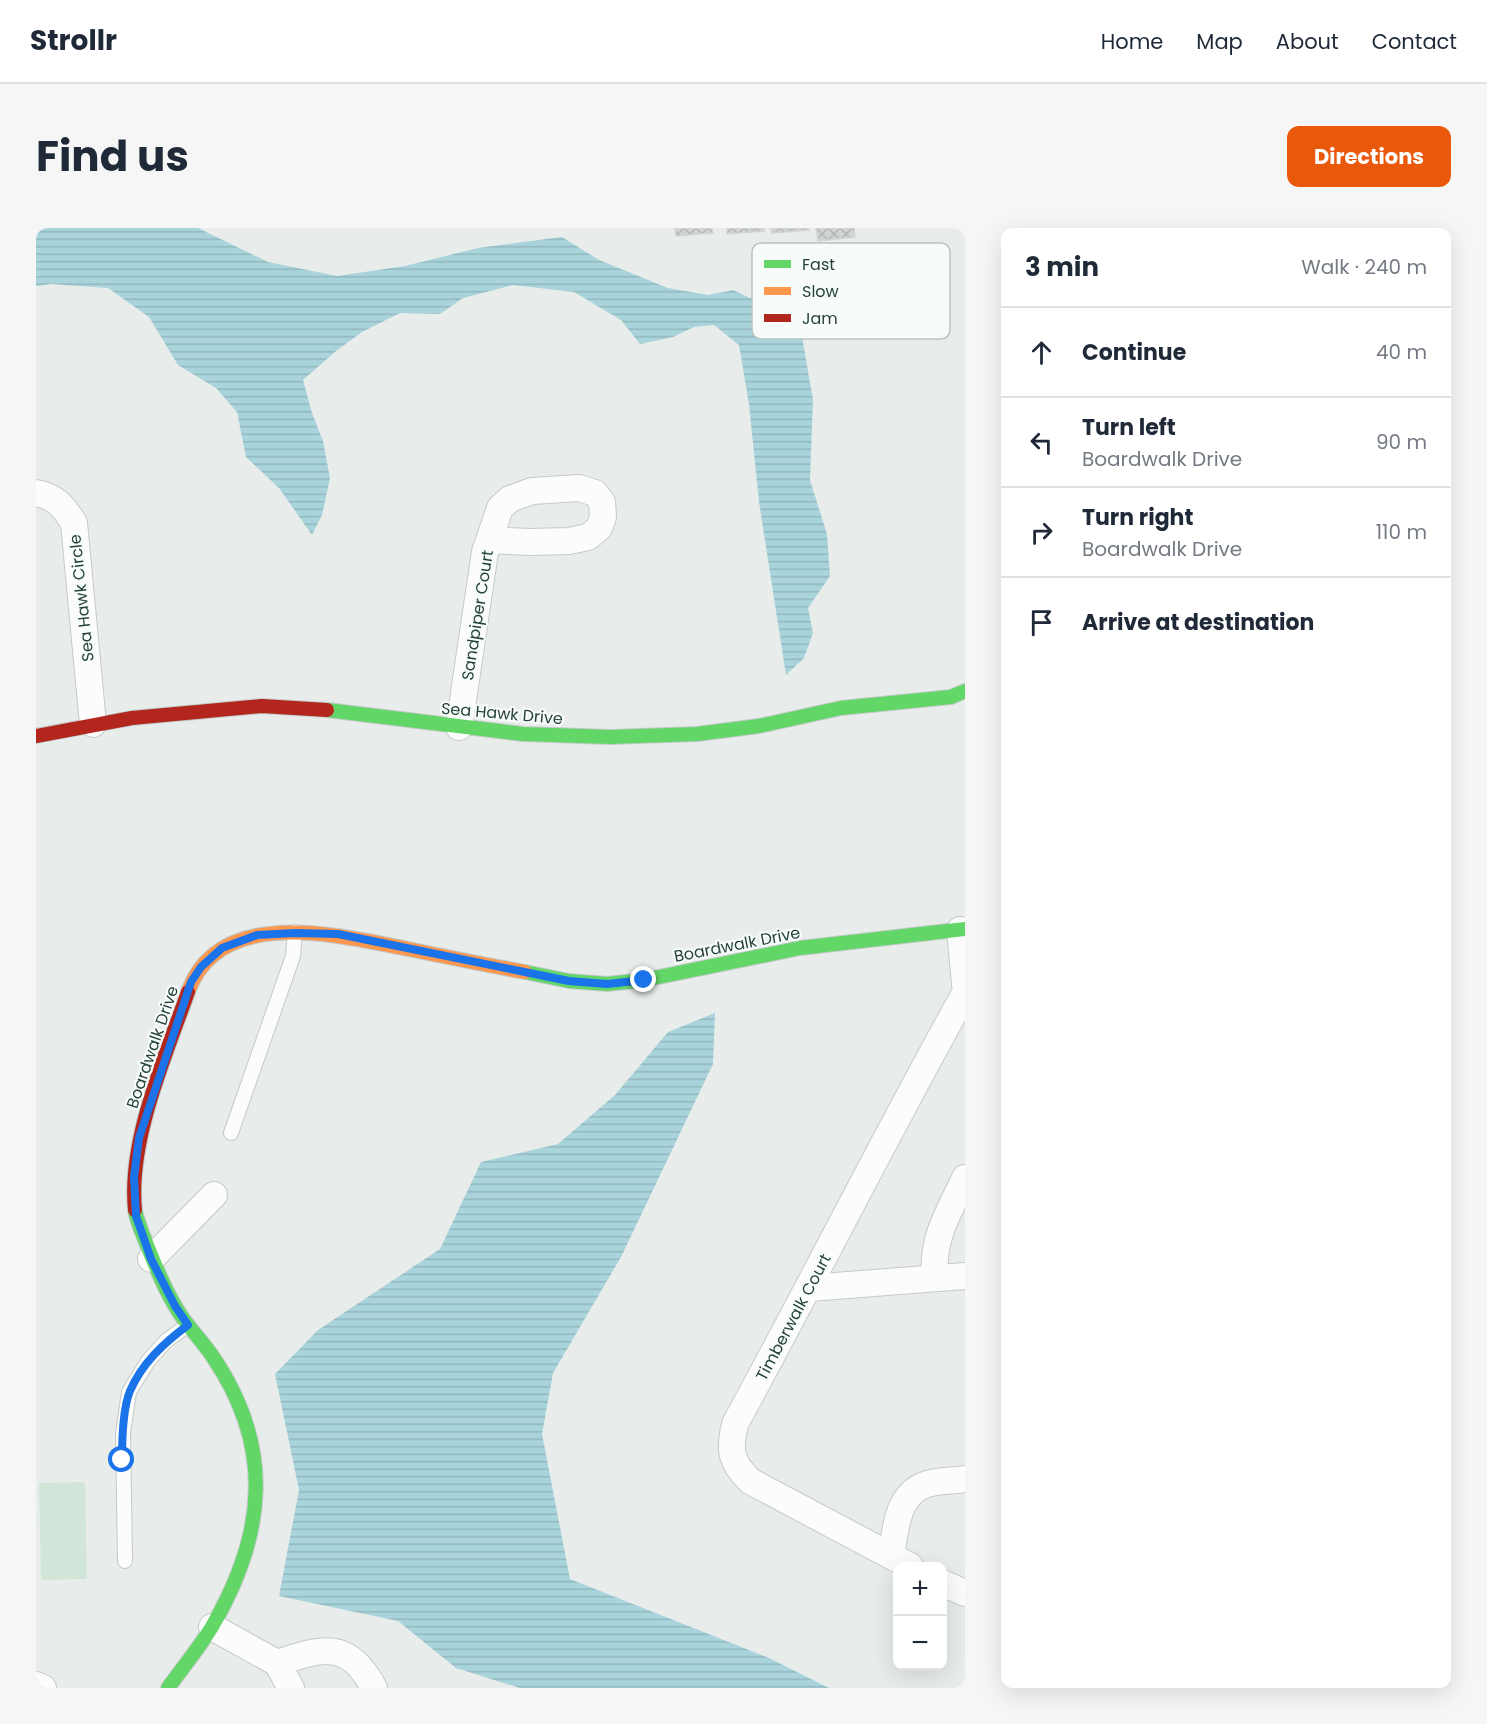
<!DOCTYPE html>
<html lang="en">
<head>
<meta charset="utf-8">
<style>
  :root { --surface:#fff; --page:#f6f6f7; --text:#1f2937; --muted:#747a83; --line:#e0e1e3; --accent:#ea580c }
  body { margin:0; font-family:Poppins,sans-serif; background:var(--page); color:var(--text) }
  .controls { position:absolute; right:18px; bottom:18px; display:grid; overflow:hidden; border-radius:12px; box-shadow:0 6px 24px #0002 }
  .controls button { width:54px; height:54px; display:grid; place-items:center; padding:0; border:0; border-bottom:2px solid var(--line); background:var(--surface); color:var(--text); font:30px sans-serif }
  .stop { position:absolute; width:18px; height:18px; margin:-14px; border:4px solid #1a73e8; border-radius:50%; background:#fff }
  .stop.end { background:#1a73e8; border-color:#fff; box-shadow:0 2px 6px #0008 }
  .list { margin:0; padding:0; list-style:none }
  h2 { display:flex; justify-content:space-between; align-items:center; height:78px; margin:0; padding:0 24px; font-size:26px }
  h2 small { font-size:20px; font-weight:400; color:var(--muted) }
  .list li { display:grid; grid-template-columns:39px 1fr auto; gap:18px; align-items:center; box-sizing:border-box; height:90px; padding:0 24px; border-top:2px solid var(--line) }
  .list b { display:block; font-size:22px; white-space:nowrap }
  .list p { margin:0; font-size:20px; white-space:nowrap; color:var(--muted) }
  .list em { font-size:20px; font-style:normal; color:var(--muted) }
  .icon { flex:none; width:33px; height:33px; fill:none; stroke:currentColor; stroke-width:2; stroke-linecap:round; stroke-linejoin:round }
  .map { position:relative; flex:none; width:929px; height:1460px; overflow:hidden; border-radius:12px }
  header { display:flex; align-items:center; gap:36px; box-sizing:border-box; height:84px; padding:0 30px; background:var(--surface); border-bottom:2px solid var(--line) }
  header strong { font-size:28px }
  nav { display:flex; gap:33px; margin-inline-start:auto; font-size:21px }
  .intro { display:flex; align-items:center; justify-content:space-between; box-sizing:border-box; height:144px; padding:0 36px }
  h1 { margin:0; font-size:42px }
  .button { padding:15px 27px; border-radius:12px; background:var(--accent); color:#fff; font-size:21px; font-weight:700 }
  main { display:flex; gap:36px; padding:0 36px }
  aside { flex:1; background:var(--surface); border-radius:12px; box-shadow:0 6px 24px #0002 }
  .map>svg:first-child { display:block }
  .pitch { fill:#d1e6d8 }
  .water { fill:url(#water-rules) }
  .building { fill:url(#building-cross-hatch); stroke:#d1d6d4; stroke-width:1.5 }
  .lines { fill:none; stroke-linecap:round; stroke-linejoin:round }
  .lane-casing { stroke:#c5cac8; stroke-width:16 }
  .street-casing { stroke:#c5cac8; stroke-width:28 }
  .fast-casing { stroke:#c3cbc8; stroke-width:16 }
  .slow-casing { stroke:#c3cbc8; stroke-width:16 }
  .jam-casing { stroke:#c3cbc8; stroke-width:16 }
  .lane { stroke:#fcfcfc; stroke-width:14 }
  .street { stroke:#fcfcfc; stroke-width:26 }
  .fast { stroke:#63d668; stroke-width:14 }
  .slow { stroke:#ff974d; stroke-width:14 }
  .jam { stroke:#b3261e; stroke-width:14 }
  .route { stroke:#1a73e8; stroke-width:8 }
  .labels { text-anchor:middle; stroke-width:4.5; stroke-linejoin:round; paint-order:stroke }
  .street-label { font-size:16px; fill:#24423a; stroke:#f7fbf9 }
  .key { fill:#f7fbf9; stroke:#b8c4c0; stroke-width:1.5 }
  .key-label { font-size:16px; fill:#24423a }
</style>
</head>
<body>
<header>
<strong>Strollr</strong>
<nav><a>Home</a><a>Map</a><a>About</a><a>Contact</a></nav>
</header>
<div class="intro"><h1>Find us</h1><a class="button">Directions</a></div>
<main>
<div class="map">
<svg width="929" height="1460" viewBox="0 0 929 1460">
  <defs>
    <pattern id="water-rules" width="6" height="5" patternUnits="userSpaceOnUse" patternTransform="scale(1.5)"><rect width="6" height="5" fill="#a9d4db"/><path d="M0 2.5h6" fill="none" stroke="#91b7bd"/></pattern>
    <pattern id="building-cross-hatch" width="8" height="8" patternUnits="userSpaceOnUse" patternTransform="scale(1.5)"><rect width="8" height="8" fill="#cfd4d2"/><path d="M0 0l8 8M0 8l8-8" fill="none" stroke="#b2b7b5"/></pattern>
  </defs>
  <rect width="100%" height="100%" fill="#e8edeb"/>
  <!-- pitch -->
  <path class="pitch" d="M49 1254 51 1351 5 1352 3 1255Z"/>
  <!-- water -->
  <g class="water">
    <path d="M0 0H162L232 34 301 48 369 38 442 20 526 9 563 32 632 60 672 67 697 62 714 70 740 68 752 61 789 62 780 86 765 103 777 172 774 252 791 306 794 348 772 380 777 405 768 430 750 447 723 274 713 176 703 117 678 97 658 99 637 109 604 116 585 92 538 64 477 57 427 70 404 86 364 85 326 104 300 123 267 152 276 185 287 213 294 250 286 287 276 307 243 260 210 229 201 184 180 160 142 137 113 89 72 60 15 56 0 58Z"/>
    <path d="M679 785 677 836 585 1029 517 1145 506 1206 534 1351 733 1430 793 1460H484L420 1440 362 1393 243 1368 263 1262 239 1146 282 1102 404 1021 445 934 522 916 579 867 632 804Z"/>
  </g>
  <!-- building -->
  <g class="building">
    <path d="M639 0H676L677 5 640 8Z"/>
    <path d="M691 0H728V3L691 6Z"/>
    <path d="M735 0H772L773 2 736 5Z"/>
    <path d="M780 0H818L819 9 782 13Z"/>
  </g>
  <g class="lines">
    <defs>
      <g id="lane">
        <path d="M195 905 257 728 259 704"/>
        <path d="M89 1333 87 1205 93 1164 112 1133 130 1113 152 1097"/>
      </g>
      <g id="street">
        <path d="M0 265C19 268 28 279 38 295L57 496"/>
        <path d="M423 499 449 324 464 280 474 271 496 263 543 260 559 265 566 274 567 289 563 300 552 309 533 313 494 314 454 312"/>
        <path d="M924 702 929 756"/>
        <path d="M115 1031 178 967"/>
        <path d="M899 1050C895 1011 913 984 929 950"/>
        <path d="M773 1060 929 1048"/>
        <path d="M855 1328C860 1302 860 1266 891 1256 902 1252 917 1253 929 1251"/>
        <path d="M874 1338 714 1253C694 1233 693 1222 699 1196 777 1053 850 907 929 765"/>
        <path d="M906 1355 929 1365"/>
        <path d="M176 1399 241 1435 255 1460"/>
        <path d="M241 1435C286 1420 312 1411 338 1460"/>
        <path d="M0 1457 7 1460"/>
      </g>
      <g id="fast">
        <path d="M291 482 487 506 574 509 661 506 723 498 805 480 915 469 929 463"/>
        <path d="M489 744 533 753 571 756 608 752 764 720 929 701"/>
        <path d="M99 982C101 993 105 1002 109 1012 119 1037 129 1063 144 1086 154 1101 167 1114 177 1129 238 1219 230 1305 177 1397 164 1419 147 1439 132 1460"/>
      </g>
      <path id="slow" d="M152 764C183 676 305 708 372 721 411 729 450 737 489 744"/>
      <g id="jam">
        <path d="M0 508 96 490 226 478 291 482"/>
        <path d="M99 982C92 913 129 829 152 764"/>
      </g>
    </defs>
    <!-- lane casing -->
    <use href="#lane" class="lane-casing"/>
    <!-- street casing -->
    <use href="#street" class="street-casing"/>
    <!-- fast casing -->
    <use href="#fast" class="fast-casing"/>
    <!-- slow casing -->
    <use href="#slow" class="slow-casing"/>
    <!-- jam casing -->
    <use href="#jam" class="jam-casing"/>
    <!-- lane -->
    <use href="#lane" class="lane"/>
    <!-- street -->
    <use href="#street" class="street"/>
    <!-- fast -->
    <use href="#fast" class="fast"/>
    <!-- slow -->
    <use href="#slow" class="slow"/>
    <!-- jam -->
    <use href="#jam" class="jam"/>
  </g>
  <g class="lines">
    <!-- route -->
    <path class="route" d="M86 1232C86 1213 87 1180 94 1163 106 1135 128 1115 152 1097L139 1078 115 1031 100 988 98 949 103 910 155 754 165 739 186 720 221 707 259 705 302 706 533 753 571 756 608 752"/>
  </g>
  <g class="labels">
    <!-- street labels -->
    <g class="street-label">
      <text transform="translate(45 370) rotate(-96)" y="6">Sea Hawk Circle</text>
      <text transform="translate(441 387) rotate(-81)" y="6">Sandpiper Court</text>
      <text transform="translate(466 485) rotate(5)" y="6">Sea Hawk Drive</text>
      <text transform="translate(701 716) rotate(-11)" y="6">Boardwalk Drive</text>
      <text transform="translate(116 819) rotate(-71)" y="6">Boardwalk Drive</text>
      <text transform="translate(757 1089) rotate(-62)" y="6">Timberwalk Court</text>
    </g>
  </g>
  <!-- legend -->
  <rect x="716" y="15" width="198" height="96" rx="9" class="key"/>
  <rect x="728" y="32" width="27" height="8" fill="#63d668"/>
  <rect x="728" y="59" width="27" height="8" fill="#ff974d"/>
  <rect x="728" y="86" width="27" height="8" fill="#b3261e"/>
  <g class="key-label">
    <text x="766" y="42">Fast</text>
    <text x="766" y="69">Slow</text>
    <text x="766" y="96">Jam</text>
  </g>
</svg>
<div class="controls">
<button>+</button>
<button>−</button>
</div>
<div class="stop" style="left:86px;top:1232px"></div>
<div class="stop end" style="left:608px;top:752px"></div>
</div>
<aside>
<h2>3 min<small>Walk · 240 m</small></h2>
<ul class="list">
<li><svg class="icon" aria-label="ahead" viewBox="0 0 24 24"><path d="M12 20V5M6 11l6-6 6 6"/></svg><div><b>Continue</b></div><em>40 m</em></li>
<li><svg class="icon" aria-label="left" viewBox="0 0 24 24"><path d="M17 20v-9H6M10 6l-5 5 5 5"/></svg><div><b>Turn left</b><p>Boardwalk Drive</p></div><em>90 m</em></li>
<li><svg class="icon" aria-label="right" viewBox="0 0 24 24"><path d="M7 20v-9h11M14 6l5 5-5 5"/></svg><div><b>Turn right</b><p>Boardwalk Drive</p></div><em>110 m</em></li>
<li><svg class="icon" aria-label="arrive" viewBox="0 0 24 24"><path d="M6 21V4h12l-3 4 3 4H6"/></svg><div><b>Arrive at destination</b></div></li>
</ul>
</aside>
</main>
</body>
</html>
